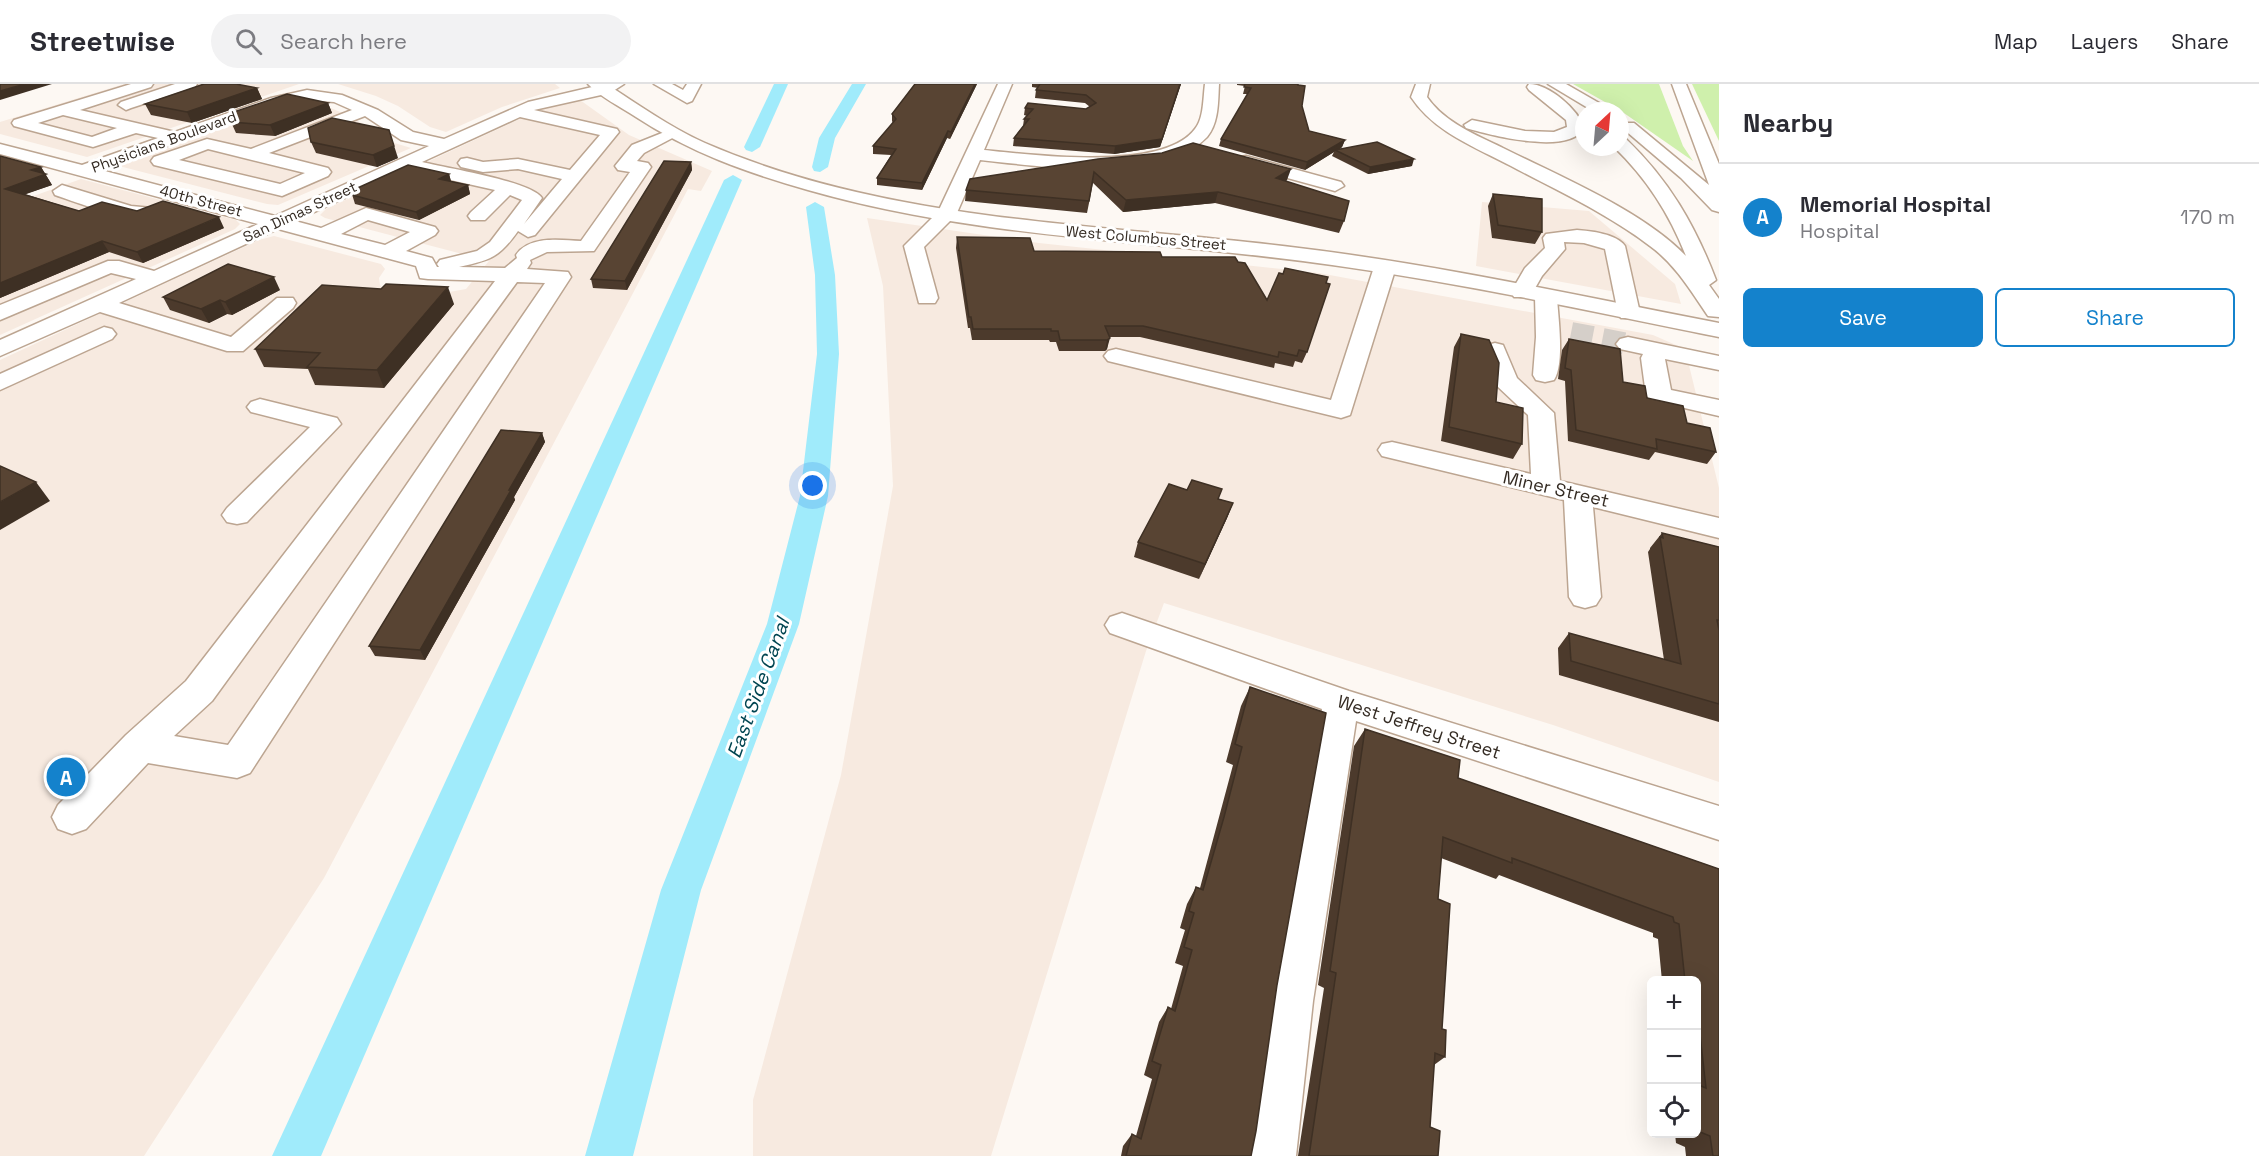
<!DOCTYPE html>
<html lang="en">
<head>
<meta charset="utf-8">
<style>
  :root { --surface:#fff; --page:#f2f2f3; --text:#2b2b33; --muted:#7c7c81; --line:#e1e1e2; --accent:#1482cc }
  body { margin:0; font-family:"Space Grotesk",sans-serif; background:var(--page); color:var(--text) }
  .controls { position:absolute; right:18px; bottom:18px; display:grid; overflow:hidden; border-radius:9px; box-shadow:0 6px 24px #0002 }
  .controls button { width:54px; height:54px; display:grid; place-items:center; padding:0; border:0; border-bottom:2px solid var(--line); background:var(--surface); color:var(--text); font:30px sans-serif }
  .compass { position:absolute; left:1575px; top:18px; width:54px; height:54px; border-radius:50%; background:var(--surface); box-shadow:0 6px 24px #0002; rotate:26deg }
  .you { position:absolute; left:813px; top:402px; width:21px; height:21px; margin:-15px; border:4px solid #fff; border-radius:50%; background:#1a73e8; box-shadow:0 0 0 9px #1a73e833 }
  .badge { display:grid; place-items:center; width:39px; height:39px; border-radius:50%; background:var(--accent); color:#fff; font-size:20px; font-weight:700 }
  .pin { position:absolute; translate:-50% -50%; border:3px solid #fff; box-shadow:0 2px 6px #0006 }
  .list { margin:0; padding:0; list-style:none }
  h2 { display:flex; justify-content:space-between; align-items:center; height:78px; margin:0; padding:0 24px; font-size:26px }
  h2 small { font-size:20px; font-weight:400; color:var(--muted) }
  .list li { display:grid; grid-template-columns:39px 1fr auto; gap:18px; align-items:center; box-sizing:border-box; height:108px; padding:0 24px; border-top:2px solid var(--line) }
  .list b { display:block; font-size:22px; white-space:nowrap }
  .list p { margin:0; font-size:20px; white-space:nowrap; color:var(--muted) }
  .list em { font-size:20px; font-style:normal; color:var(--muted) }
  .actions { display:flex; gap:12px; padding:18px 24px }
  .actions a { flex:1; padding:14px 0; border:2px solid var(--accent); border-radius:9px; text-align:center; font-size:21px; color:var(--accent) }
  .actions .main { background:var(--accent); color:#fff }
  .icon { flex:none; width:33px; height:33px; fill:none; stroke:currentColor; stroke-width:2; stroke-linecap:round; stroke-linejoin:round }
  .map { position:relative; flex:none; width:1719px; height:1072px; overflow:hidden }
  header { display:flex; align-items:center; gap:36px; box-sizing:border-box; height:84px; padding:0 30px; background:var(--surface); border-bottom:2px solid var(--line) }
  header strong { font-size:28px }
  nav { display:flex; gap:33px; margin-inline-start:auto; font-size:21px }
  .search { width:420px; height:54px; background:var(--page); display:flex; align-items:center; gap:15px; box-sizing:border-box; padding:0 21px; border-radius:33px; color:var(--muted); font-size:22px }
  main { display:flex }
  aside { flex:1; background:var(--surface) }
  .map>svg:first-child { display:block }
  .built { fill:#f7eae0 }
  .green { fill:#cff0ac }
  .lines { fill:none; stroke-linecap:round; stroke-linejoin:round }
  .canal { fill:#a0ebfb; fill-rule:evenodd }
  .minor-tunnel { stroke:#d5cfc9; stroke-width:22; stroke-dasharray:22 10; stroke-linecap:butt }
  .minor-casing { stroke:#bca591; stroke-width:3 }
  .major-casing { stroke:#bca591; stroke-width:3 }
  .minor { fill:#fff; fill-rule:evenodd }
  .major { fill:#fff; fill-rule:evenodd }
  .wall { fill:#4c3a2c }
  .shaded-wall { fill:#3e3024 }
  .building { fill:#584433; stroke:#3e3024; stroke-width:1.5 }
  .labels { text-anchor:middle; stroke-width:6; stroke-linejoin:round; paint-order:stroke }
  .far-street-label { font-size:15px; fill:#342b23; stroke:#fff }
  .street-label { font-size:18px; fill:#342b23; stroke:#fff }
  .water-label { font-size:20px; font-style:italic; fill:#004551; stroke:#fff }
</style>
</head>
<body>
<header>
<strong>Streetwise</strong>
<div class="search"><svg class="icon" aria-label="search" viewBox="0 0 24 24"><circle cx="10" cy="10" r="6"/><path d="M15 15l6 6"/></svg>Search here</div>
<nav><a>Map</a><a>Layers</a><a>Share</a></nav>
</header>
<main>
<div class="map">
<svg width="1719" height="1072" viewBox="0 0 1719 1072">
  <rect width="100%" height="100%" fill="#fdf8f3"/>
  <!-- built -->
  <g class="built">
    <path d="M124 0H299L87 73 0 50V38Z"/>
    <path d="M338 0H555L560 4 502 23 446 48 430 43 398 22 376 12Z"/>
    <path d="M580 16 629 51 712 87 701 107 688 105 324 794 144 1072H0V276L194 186 259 156 274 152 381 180 385 185 379 194 380 201 385 207 438 210 466 205 489 177 325 134 320 131 326 125 539 26Z"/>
    <path d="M319 19 352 33 388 57 411 64 278 121 267 120 119 82 284 22Z"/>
    <path d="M81 95 236 136 240 140 235 145 0 251V124Z"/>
    <path d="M1482 118 1589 127 1675 200 1681 220 1476 182Z"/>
    <path d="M867 134 1039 159 1319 189 1653 251 1685 265 1719 404V698L1553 641 1164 519 1146 567 991 1072H753V1016L841 691 893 402 883 202Z"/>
  </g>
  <!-- green -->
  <g class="green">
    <path d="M1573 0H1659L1683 62 1693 77 1621 27Z"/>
    <path d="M1692 0H1719V57Z"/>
  </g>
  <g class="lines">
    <!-- canal -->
    <g class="canal">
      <path d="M774 0H788L760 63 752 68 746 66 744 63Z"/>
      <path d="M852 0H866L835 54 828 83 820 88 814 87 812 83 819 54Z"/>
      <path d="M733 91 742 96 321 1072H272L724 96Z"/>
      <path d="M815 118 824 123 835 191 839 270 828 412 799 540 701 806 633 1072H585L661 806 767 540 800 412 817 270 815 191 806 123Z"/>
    </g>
    <!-- minor-tunnel -->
    <path class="minor-tunnel" d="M1571 249 1628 260"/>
    <defs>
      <g id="minor">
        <path d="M131 0H153L151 3 80 26 175 48 271 14 307 6 342 11 378 26 413 48 444 55 528 18 605 0H624L610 9 534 26 617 45 619 48 535 151 528 153 518 147C499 174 490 176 459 183L505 184 517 174 516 171C529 151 561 156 581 157L630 88 618 86 615 82 632 61 672 45 680 50 644 69 637 77 648 79 651 83 594 167 547 168 530 176 531 179 527 185 568 188 571 193 250 689 237 694 148 679 86 745 72 750 58 745 52 733 58 721 126 651 186 597 495 197 428 195 420 194 416 182 278 145 119 219 231 253 277 214H293L296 219 293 224 243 267H227L100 228 0 272V256L136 195 111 189 0 236V221L108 177H119L154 187 258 140 0 70V60L82 81 158 54 136 49 93 63 14 42 12 39 14 36ZM307 16 334 18 352 26 251 65 207 55 154 73 151 77 154 81 282 112 328 92 331 88 328 84 269 69 365 32 401 56 429 62 275 132 101 86 280 21ZM63 31 117 44 92 53 38 39ZM520 33 600 51 570 86 518 75 483 78 467 74 461 75 458 79 461 83 483 88 518 85 562 95 524 140 542 114C531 97 445 84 422 78ZM208 65 305 89 280 100 179 76ZM406 86 495 106 471 128 468 132 471 136H485L510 111 522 116 490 158 477 167 440 176 437 180 439 183H437L432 174 406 167 435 151 438 147 435 143 366 124 321 144 295 137ZM368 136 410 148 385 161 341 150ZM517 198 545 199 228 661 174 652 212 617Z"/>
        <path d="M175 0H197L195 3 131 24 126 26 118 21 121 18Z"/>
        <path d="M654 0H672L683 6 687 0H701L692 17 687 19Z"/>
        <path d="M998 0H1012L984 66C1032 71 1163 88 1195 45 1204 34 1203 14 1205 0H1219C1218 17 1219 39 1207 53 1161 101 1039 82 980 76L956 131 924 163 938 214 935 219H919L904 162 938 128Z"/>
        <path d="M1246 72 1341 98 1344 102 1335 107 1240 81 1237 77 1240 73Z"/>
        <path d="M62 101 131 122 152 124 155 128C143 145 73 117 55 111L53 107Z"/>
        <path d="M1577 146C1591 147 1617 150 1625 162L1640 229 1637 234H1621L1618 229 1605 165 1584 159 1564 158 1565 165 1542 192 1530 213H1514L1511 208 1525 184 1545 164 1543 154 1546 150Z"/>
        <path d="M1385 177 1392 179 1396 183 1350 331 1341 334 1108 277 1104 272 1108 267 1116 265 1331 316 1374 183 1378 179Z"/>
        <path d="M1546 206 1554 208 1557 213C1558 233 1565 280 1554 296L1545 298 1536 296 1533 291 1536 253 1535 213 1538 208Z"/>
        <path d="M104 243 112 245 116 250 112 255 0 306V290Z"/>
        <path d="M1628 253 1719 272V286L1665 275 1671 306 1719 316V332L1650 316 1646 311 1641 274 1643 270 1620 265 1616 260 1620 255Z"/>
        <path d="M1495 259 1503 261 1517 294 1554 329 1560 397 1719 434V454L1593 423 1601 513 1596 521 1585 524 1574 521 1569 513 1564 416 1382 372 1378 366 1382 360 1392 358 1531 390 1528 331 1497 302 1483 266 1487 261Z"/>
        <path d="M260 315 337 334 341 340 247 438 237 440 227 438 222 431 227 424 310 343 251 328 247 323 251 318Z"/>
        <path d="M1122 529 1349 607 1719 722V756L1356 637 1313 917 1296 1072H1244L1267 917 1322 625 1110 549 1105 541 1110 533Z"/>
      </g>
      <g id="major">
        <path d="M588 0H606C638 20 669 43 705 59 891 140 1100 139 1299 164 1440 181 1579 212 1719 239V253C1590 227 1462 199 1332 181 1157 156 978 155 808 106 748 89 689 68 636 33 621 23 600 13 588 0Z"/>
        <path d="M1416 0H1430L1427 13C1444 38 1476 51 1503 64 1559 92 1643 127 1686 172 1669 129 1647 95 1614 63H1620V54L1626 55C1669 96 1695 141 1716 196L1709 201 1719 215V233L1708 232C1691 207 1675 180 1650 162 1608 130 1558 107 1511 82 1475 63 1434 48 1411 13Z"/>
        <path d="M1529 0C1549 0 1578 25 1584 44 1569 72 1490 51 1466 44L1464 41 1472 36 1525 47 1554 48 1567 43 1566 36 1529 6 1527 3Z"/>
        <path d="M1548 0H1566L1613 27H1593Z"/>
        <path d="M1672 0H1686L1719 80V128L1712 126 1681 94 1620 42 1622 39H1634L1709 101Z"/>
      </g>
    </defs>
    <!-- minor casing -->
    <use href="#minor" class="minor-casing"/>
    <!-- major casing -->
    <use href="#major" class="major-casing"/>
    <!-- minor -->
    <use href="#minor" class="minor"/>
    <!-- major -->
    <use href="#major" class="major"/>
  </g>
  <!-- wall -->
  <g class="wall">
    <path d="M977 0 950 55 947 54 922 106 877 101V94L891 71 873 70V62L893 39 892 37V30Z"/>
    <path d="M1032 0H1181L1160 63 1114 70 1013 62 1014 54 1023 42 1024 35 1027 32 1024 31 1025 24 1086 25 1090 23 1085 19 1035 14 1036 6 1038 4 1032 3Z"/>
    <path d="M1237 0H1298L1302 22 1309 47 1345 56 1342 63 1340 65 1412 82 1368 90 1332 72 1334 68 1305 86 1219 62 1221 55 1248 10H1243L1245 2 1237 1Z"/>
    <path d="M257 4 262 15 192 39 151 31 145 20Z"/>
    <path d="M328 19 332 29 275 52 236 49 231 38Z"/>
    <path d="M311 58 398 74 377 83 316 69Z"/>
    <path d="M0 72 41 83 52 101 25 110 79 127H137L224 144 143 179 109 168 0 214Z"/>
    <path d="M1098 75 1287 96 1286 97 1344 137 1339 149 1215 119 1123 128 1093 99 1087 129 965 117 966 106Z"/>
    <path d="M691 78 692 86 627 206 593 204 591 195Z"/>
    <path d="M449 90 451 97 468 101 470 110 419 136 355 120 351 107Z"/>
    <path d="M1493 110 1542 148 1535 160 1492 154 1488 122Z"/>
    <path d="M957 153 1034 167 1162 173 1238 178 1307 268 1302 279 1295 277 1293 283 1275 279 1274 284 1140 253H1109L1107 265 1105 267H1059L1056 258H1050L1049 256H972L970 244H968L956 164Z"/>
    <path d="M381 205 454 220 384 304 315 301 308 285 264 283 255 265Z"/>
    <path d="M280 206 232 231 227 230 209 239 170 226 163 213Z"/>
    <path d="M1461 250 1496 318 1522 360 1513 375 1441 357 1454 263Z"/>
    <path d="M1569 255 1623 298 1687 339 1716 368 1707 380 1655 368 1649 376 1568 357 1565 297 1558 295 1562 266Z"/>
    <path d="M542 349 545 358 514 413 515 416 425 576 375 572 369 562Z"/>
    <path d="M1219 415 1233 419 1227 434 1199 495 1134 473 1138 458Z"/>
    <path d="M1662 449 1719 463V638L1559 591 1558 564 1569 549 1664 576 1648 468 1650 465V464Z"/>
    <path d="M1250 603 1277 901 1251 1072H1121L1123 1062 1132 1050 1136 1052 1152 995 1144 991 1159 938 1168 923 1171 925 1183 882 1175 879 1185 846 1180 844 1187 820 1196 803 1200 804 1233 681 1226 678 1241 622Z"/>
    <path d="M1365 645 1458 694 1719 785V1072H1686L1685 1063 1676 1059 1675 1050H1696V897H1662L1658 855 1653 853V849L1499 791 1496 795 1441 774 1438 815 1442 945 1445 973 1434 981 1430 1043 1438 1072H1298L1324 904 1318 901 1354 662Z"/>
  </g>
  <!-- shaded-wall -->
  <g class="shaded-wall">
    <path d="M25 0H52L0 16V7Z"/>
    <path d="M975 0H977L950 55 951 48Z"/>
    <path d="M1180 0H1181L1160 63 1114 70 1115 62Z"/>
    <path d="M257 4 262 15 192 39 187 28Z"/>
    <path d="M328 19 332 29 275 52 270 41Z"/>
    <path d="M389 46 398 74 377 83 373 71Z"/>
    <path d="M948 47 947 54 922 106V99Z"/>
    <path d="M1345 56 1342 63 1337 67 1335 66 1334 68 1305 86 1307 78Z"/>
    <path d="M1414 75 1412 82 1368 90 1370 83Z"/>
    <path d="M691 78 692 86 627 206 625 197Z"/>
    <path d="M41 83 52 101 12 115 5 105 31 86Z"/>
    <path d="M1291 85 1287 96 1273 105 1276 94Z"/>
    <path d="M449 90 451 98 439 95Z"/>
    <path d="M468 101 470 110 419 136 416 128Z"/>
    <path d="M1218 108 1215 119 1123 128 1126 116Z"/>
    <path d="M219 133 224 144 143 179 137 168Z"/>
    <path d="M102 157 109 168 0 214V199Z"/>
    <path d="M274 193 280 206 232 231 225 218Z"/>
    <path d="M448 203 454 220 384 304 377 286Z"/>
    <path d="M220 216 227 230 209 239 201 225Z"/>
    <path d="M1110 254 1107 265 1105 267 1107 256Z"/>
    <path d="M542 349 545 358 514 413 515 416 425 576 420 566 509 406Z"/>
    <path d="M36 398 50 417 0 446V418Z"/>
    <path d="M1233 419 1227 434 1199 495 1205 480Z"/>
  </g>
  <!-- building -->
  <g class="building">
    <path d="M0 0H25L0 7Z"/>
    <path d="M204 0H236L257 4 187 28 145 20Z"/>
    <path d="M915 0H975L951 48 948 47 922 99 877 94 896 65 873 62 896 35 892 30Z"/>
    <path d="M1040 0H1180L1162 55 1115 62 1014 54 1029 35H1024L1033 25 1025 24 1028 19 1086 25 1096 19 1086 11 1036 6Z"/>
    <path d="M1245 0H1298V1L1305 2 1302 22 1309 47 1345 56 1307 78 1221 55 1251 4 1244 3Z"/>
    <path d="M287 10 328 19 270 41 231 38 228 30Z"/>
    <path d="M332 34 389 46 394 62 373 71 311 58 308 44Z"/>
    <path d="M1377 58 1414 75 1370 83 1335 66Z"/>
    <path d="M1193 59 1291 85 1276 94 1349 117 1344 137 1218 108 1126 116 1094 88 1089 117 966 106 970 95 1098 75 1162 69Z"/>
    <path d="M0 72 41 83 31 86 46 90 5 105 79 127 102 118 137 127 163 117 219 133 137 168 102 157 0 199Z"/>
    <path d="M664 77 691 78 625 197 591 195Z"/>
    <path d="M408 81 449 90 439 95 468 101 416 128 352 111 357 109 351 107Z"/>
    <path d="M1493 110 1542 115V148L1498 141Z"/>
    <path d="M957 153 1030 154 1034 167 1160 168 1162 173H1235L1238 178 1245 179 1267 216 1279 189 1283 190 1285 184 1328 193 1326 199 1330 200 1307 268 1299 266 1297 272 1279 268 1278 273 1143 242H1105L1110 254 1107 256H1060L1058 247H1051V245H973L971 233H969Z"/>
    <path d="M228 180 274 193 225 218 220 216 201 225 163 213Z"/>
    <path d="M386 200 448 203 377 286 307 283 320 269 255 265 322 201 381 205Z"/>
    <path d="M1461 250 1489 256 1499 279 1496 318 1523 324 1522 360 1449 343Z"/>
    <path d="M1569 255 1620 265 1623 298 1645 302 1647 314 1683 322 1687 339 1710 344 1716 368 1656 355 1657 365 1576 346 1571 286 1565 284Z"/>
    <path d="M501 346 542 349 509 406H511L420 566 369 562Z"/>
    <path d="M0 382 36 398 0 418Z"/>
    <path d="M1192 396 1222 405 1218 415 1233 419 1205 480 1138 458 1169 400 1187 406Z"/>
    <path d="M1662 449 1719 463V536H1717L1719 546V620L1571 577 1569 549 1681 580 1660 453 1663 454Z"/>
    <path d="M1250 603 1326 629 1277 901 1256 1047 1251 1072H1126L1132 1050 1141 1055 1161 981 1152 977 1168 923 1175 927 1192 866 1184 863 1194 829 1189 827 1196 803 1203 806 1224 733 1242 663 1235 660Z"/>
    <path d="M1365 645 1460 676 1458 694 1719 785V1072H1713L1710 1052 1700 1048 1696 1013V1000L1706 1004 1696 915V897H1685L1679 840 1674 838 1673 833 1512 774V779L1443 753 1438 815 1450 820 1442 945 1446 946 1445 973 1435 969 1430 1043 1440 1047 1438 1072H1309L1336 889 1330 887Z"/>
  </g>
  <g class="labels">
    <!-- far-street labels -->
    <g class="far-street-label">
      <text transform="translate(164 58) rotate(-20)" y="5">Physicians Boulevard</text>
      <text transform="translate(201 117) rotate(15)" y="5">40th Street</text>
      <text transform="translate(300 128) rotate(-25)" y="5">San Dimas Street</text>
      <text transform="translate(1146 154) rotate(5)" y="5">West Columbus Street</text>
    </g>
    <!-- street labels -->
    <g class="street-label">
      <text transform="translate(1556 405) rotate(13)" y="6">Miner Street</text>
      <text transform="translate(1419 643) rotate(18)" y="6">West Jeffrey Street</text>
    </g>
    <!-- water labels -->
    <g class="water-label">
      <text transform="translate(758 604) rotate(-70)" y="7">East Side Canal</text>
    </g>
  </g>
</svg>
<div class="controls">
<button>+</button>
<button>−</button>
<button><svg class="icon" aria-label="locate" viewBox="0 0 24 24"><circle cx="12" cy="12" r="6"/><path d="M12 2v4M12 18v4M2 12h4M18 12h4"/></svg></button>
</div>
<svg class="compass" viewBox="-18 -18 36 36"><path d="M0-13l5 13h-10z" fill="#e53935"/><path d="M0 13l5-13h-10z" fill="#7c7c81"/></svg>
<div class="you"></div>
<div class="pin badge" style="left:66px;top:693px">A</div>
</div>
<aside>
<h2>Nearby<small></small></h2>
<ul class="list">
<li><span class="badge">A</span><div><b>Memorial Hospital</b><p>Hospital</p></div><em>170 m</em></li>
</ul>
<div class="actions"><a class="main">Save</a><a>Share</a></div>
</aside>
</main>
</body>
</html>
